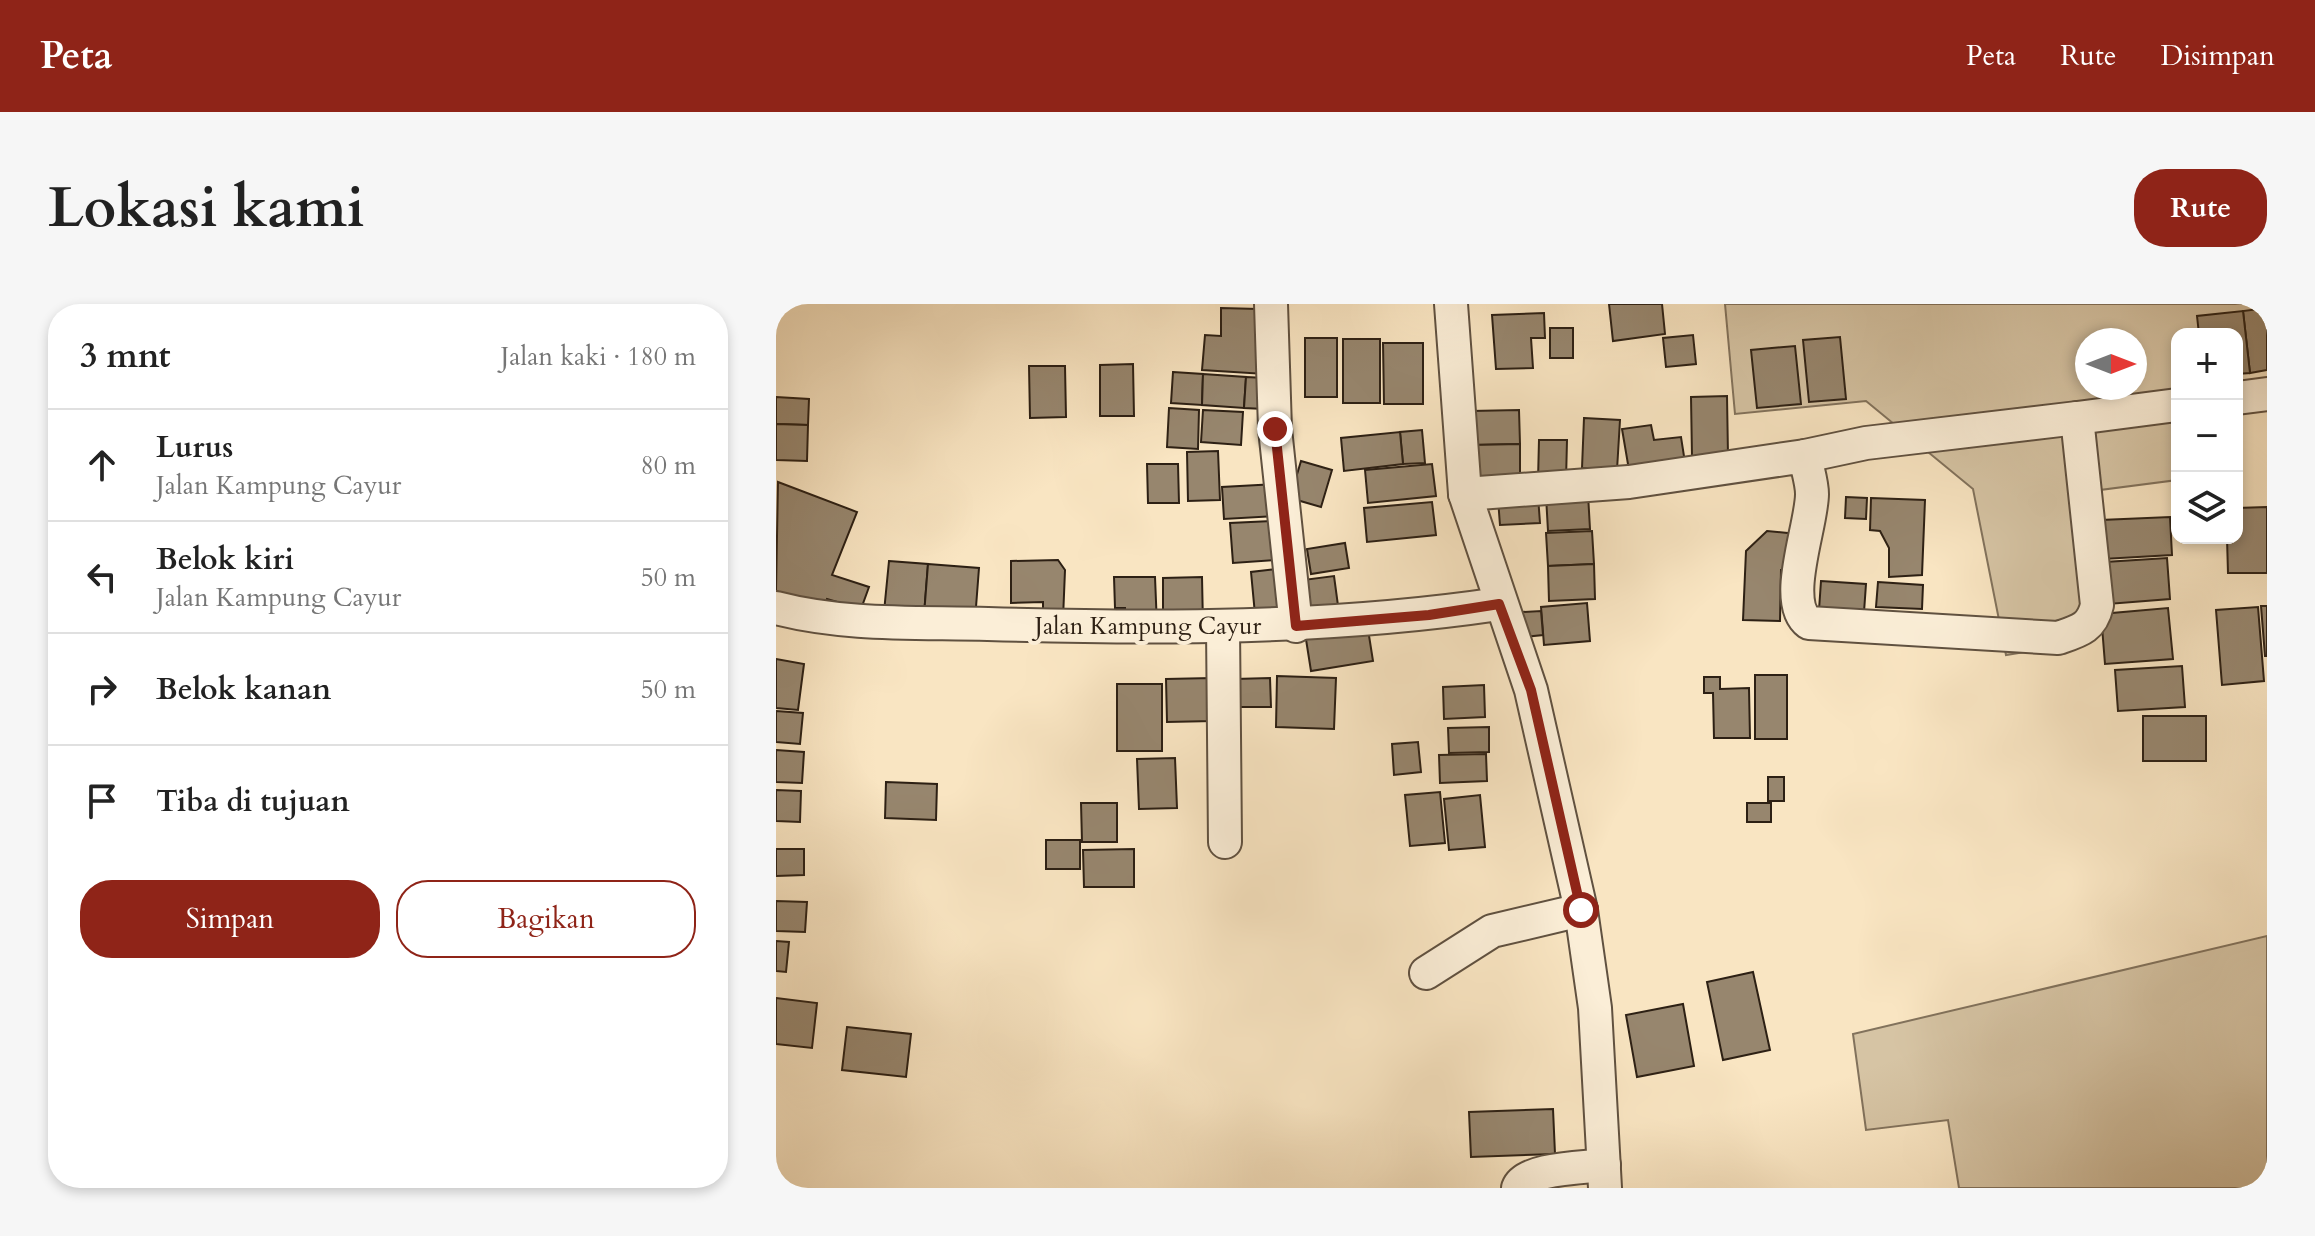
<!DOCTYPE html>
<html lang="id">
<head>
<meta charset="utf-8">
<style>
  :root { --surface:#fff; --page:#f6f6f6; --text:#222; --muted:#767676; --line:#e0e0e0; --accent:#8f2418 }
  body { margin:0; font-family:Cardo,serif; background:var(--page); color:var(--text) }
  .controls { position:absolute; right:24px; top:24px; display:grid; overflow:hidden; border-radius:16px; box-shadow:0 4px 12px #0003 }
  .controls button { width:72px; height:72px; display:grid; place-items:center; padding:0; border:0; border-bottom:2px solid var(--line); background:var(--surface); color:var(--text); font:40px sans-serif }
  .compass { position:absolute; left:1299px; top:24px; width:72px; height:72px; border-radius:50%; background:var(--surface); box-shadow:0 4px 12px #0003; rotate:90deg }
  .stop { position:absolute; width:24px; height:24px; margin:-18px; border:6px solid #8f2418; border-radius:50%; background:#fff }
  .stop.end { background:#8f2418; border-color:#fff; box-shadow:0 2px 8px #0008 }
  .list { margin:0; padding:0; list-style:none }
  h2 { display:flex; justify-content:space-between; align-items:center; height:104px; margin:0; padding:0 32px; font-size:34px }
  h2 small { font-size:26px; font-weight:400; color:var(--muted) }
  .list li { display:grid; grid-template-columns:52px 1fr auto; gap:24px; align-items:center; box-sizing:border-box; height:112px; padding:0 32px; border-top:2px solid var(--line) }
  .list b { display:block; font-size:30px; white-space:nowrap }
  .list p { margin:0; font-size:26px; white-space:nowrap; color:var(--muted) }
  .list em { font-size:26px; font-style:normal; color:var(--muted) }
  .actions { display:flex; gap:16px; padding:24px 32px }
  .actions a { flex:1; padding:18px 0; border:2px solid var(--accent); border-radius:32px; text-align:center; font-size:28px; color:var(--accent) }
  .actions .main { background:var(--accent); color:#fff }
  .icon { flex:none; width:44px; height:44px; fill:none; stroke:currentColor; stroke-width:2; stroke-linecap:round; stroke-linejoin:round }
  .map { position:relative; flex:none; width:1491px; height:884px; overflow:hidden; border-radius:32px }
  header { display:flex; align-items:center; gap:48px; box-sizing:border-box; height:112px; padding:0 40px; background:var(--accent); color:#fff }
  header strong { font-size:38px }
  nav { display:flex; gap:44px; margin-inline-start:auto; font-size:28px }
  .intro { display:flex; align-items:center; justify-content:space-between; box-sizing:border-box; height:192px; padding:0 48px }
  h1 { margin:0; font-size:56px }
  .button { padding:20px 36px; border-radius:32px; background:var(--accent); color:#fff; font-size:28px; font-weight:700 }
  main { display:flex; gap:48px; padding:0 48px }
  aside { flex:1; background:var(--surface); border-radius:32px; box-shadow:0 4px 12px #0003 }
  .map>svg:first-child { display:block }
  .green { fill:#d6c4a4; stroke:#82725c; stroke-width:2; fill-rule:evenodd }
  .building { fill:#97866e; stroke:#2d2014; stroke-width:2 }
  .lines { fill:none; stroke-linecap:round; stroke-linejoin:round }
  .minor-casing { stroke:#605140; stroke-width:36 }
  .minor { stroke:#fbeed7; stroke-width:32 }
  .route { stroke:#8f2418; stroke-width:10 }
  .labels { text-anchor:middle; stroke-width:8; stroke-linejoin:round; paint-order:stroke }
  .street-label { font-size:24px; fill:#2d2014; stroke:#fbeed7 }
</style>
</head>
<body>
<header>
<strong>Peta</strong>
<nav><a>Peta</a><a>Rute</a><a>Disimpan</a></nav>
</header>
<div class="intro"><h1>Lokasi kami</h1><a class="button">Rute</a></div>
<main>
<aside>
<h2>3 mnt<small>Jalan kaki · 180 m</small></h2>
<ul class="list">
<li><svg class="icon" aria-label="ahead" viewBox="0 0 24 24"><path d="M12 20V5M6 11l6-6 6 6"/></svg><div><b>Lurus</b><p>Jalan Kampung Cayur</p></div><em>80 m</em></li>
<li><svg class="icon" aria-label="left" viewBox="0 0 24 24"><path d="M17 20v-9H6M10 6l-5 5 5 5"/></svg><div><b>Belok kiri</b><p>Jalan Kampung Cayur</p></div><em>50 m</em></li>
<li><svg class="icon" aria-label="right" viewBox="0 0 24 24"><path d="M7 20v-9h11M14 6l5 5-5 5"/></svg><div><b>Belok kanan</b></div><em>50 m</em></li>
<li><svg class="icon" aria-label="arrive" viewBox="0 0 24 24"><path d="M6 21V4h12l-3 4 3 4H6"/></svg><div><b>Tiba di tujuan</b></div></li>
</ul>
<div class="actions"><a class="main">Simpan</a><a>Bagikan</a></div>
</aside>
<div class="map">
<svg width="1491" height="884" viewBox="0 0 1491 884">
  <rect width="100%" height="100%" fill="#f9e5c2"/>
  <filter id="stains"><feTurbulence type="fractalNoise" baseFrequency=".0025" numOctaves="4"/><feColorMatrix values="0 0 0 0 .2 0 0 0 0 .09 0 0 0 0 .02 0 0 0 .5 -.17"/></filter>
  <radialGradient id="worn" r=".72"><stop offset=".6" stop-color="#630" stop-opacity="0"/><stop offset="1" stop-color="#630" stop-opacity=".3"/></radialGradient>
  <!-- green -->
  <g class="green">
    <path d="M949 0H1491V18L1401 30V176L1309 188 1312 338 1230 351 1197 185 1090 97 959 110ZM1311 36H1359V84H1311Z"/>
    <path d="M1491 632V884H1183L1172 816 1090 826 1077 730Z"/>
  </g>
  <!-- building -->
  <g class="building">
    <path d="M833 0H886L889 30 837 37Z"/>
    <path d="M445 4 482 5 489 70 426 66 429 31 445 32Z"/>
    <path d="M1491 4V66L1474 69 1467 7Z"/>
    <path d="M1467 7 1474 69 1461 70V30H1423L1421 12Z"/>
    <path d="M768 9 769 34H755L757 64 720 65 716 11Z"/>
    <rect x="774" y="24" width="23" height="30"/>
    <path d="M917 31 920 60 890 63 887 34Z"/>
    <path d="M1064 33 1070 95 1033 98 1027 36Z"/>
    <rect x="529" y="34" width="32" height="59"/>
    <rect x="567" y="35" width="37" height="64"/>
    <path d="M607 39H647V100H608Z"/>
    <path d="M1019 42 1025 100 981 104 975 46Z"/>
    <path d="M357 60 358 112H324V61Z"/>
    <path d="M253 62H289L290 113 254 114Z"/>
    <path d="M397 68 427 70 426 101 395 99Z"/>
    <path d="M427 70 470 73 468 104 426 101Z"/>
    <path d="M470 73 489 74 488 105 468 104Z"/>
    <path d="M951 92 952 152 916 153 915 93Z"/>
    <path d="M0 93 33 95 32 121 0 120Z"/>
    <path d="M393 104 423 106 422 145 391 143Z"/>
    <path d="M427 106 467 108 465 141 425 138Z"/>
    <path d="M743 106 744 140 696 141 695 107Z"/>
    <path d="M808 114 844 116 841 166 806 164Z"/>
    <path d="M0 120 32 121 31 157 0 156Z"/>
    <path d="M875 121 878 136 905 133 910 165 854 172 846 125Z"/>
    <path d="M646 126 649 159 627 160 624 128Z"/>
    <path d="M624 128 627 160 568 167 565 134Z"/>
    <path d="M763 136H791L790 177 762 176Z"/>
    <path d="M744 140V180L697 181 696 141Z"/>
    <path d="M442 147 444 196 412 197 411 148Z"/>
    <path d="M525 157 556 166 545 203 514 194Z"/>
    <path d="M371 160H402L403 199H372Z"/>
    <path d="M656 160 660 192 592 199 589 166Z"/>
    <path d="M2 178 81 208 56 271 93 283 85 305 51 295 48 304 0 287Z"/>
    <path d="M500 180 502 212 448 215 446 183Z"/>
    <path d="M812 190 814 225 772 227 770 192Z"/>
    <path d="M762 192 764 219 724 221 722 195Z"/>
    <path d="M1070 193 1091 194 1090 215 1069 214Z"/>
    <path d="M1095 194 1149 196 1146 271 1113 273V244L1104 227 1094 226Z"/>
    <path d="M656 198 660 231 591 238 588 204Z"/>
    <path d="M1491 203V269H1452L1451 234H1461V204Z"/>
    <path d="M1394 213 1396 251 1327 255 1325 216Z"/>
    <path d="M498 217 500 256 457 259 454 219Z"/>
    <path d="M816 227 818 260 772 262 770 229Z"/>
    <path d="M991 227 1021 230 1019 265 1005 266 1004 317 967 316 970 247Z"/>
    <path d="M569 239 573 264 535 270 531 245Z"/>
    <path d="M1391 254 1394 295 1332 300 1329 258Z"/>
    <path d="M282 256 289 266 287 315 267 316V298L235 299V257Z"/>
    <path d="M113 257 152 260 148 311 108 308Z"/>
    <path d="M152 260 203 264 199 316 148 311Z"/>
    <path d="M818 260 819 295 773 297 772 262Z"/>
    <path d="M509 264 515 316 480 321 475 268Z"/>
    <path d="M558 272 563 309 531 313 527 276Z"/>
    <path d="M338 273H379L381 322 350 324 349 304H339Z"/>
    <path d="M426 273 427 321 398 322V306H387V274Z"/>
    <path d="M1045 277 1090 280 1088 308 1043 306Z"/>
    <path d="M1102 278 1147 281 1146 305 1100 303Z"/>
    <path d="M811 299 814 337 768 341 765 303Z"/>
    <path d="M1485 302H1491V352H1489Z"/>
    <path d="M1482 303 1488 377 1446 381 1440 306Z"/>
    <path d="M1392 304 1397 355 1329 360 1325 310Z"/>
    <path d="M765 307 767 331 748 333 746 308Z"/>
    <path d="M591 319 597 357 535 367 529 329Z"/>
    <path d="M0 355 28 360 22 406 0 404Z"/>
    <path d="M1406 362 1409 403 1342 407 1339 366Z"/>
    <rect x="979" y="371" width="32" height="64"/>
    <path d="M501 372 560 374 558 425 500 423Z"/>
    <path d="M928 373H944V385L973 384 974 434H938L937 389H928Z"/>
    <path d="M436 374 437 417 391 418 390 375Z"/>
    <path d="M494 374 495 403H460L459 375Z"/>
    <rect x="341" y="380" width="45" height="67"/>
    <path d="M708 381 709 413 668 415 667 383Z"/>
    <path d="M0 407 27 409 24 440 0 438Z"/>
    <rect x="1367" y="412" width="63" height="45"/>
    <path d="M713 423V448L673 449 672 424Z"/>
    <path d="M642 438 645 468 618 471 616 440Z"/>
    <path d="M0 446 28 448 26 479 0 478Z"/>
    <path d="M710 450 711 477 664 479 663 451Z"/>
    <path d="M399 454 401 504 363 505 361 455Z"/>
    <rect x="992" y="473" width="16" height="24"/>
    <path d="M110 478 161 480 160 516 109 514Z"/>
    <path d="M0 486 25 487 24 518 0 517Z"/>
    <path d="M664 488 669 539 634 542 629 491Z"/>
    <path d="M704 491 709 543 673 546 668 495Z"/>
    <path d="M305 499H341V538H306Z"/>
    <rect x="971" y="499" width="24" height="19"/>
    <rect x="270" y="536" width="34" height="29"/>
    <path d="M0 545H28V571L0 572Z"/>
    <path d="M358 545V583H308L307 546Z"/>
    <path d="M0 597 31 598 29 628 0 627Z"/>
    <path d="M0 637 13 638 10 668 0 667Z"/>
    <path d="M977 668 994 746 947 756 931 678Z"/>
    <path d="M0 694 41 699 36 744 0 740Z"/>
    <path d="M907 700 918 762 861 773 850 711Z"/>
    <path d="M71 723 135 730 130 773 66 766Z"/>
    <path d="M777 805 779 850 695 853 693 808Z"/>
  </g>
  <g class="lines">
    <defs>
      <g id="minor">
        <path d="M495 0 499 125 520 322"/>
        <path d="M675 0 689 190"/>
        <path d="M1461 94 1491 90"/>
        <path d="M1029 152 1090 139 1301 114"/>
        <path d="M0 304C69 322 141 318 212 320 383 325 553 325 723 300"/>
        <path d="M447 323 449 538"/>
        <path d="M650 669 716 627 805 606"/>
        <path d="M742 884C749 864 808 864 828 861"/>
        <path d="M829 884 819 704 805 606 755 386 689 190 853 178 1029 152C1031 164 1036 178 1036 190 1036 222 1005 298 1033 319L1282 334C1303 327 1316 324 1321 301L1301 114 1401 101"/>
      </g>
    </defs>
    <!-- minor casing -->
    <use href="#minor" class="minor-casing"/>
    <!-- minor -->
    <use href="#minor" class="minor"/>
  </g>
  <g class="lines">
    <!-- route -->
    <path class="route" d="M499 125 520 322 653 311 723 300 755 386 805 606"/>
  </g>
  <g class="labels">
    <!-- street labels -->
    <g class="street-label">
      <text x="372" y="330">Jalan Kampung Cayur</text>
    </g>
  </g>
  <rect width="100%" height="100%" filter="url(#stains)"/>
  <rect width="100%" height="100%" fill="url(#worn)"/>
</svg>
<div class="controls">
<button>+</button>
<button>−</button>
<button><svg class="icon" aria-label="layers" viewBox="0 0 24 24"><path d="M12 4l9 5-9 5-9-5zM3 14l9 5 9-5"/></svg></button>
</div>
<svg class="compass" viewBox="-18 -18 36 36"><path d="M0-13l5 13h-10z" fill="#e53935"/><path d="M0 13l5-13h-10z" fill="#767676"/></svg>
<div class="stop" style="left:805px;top:606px"></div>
<div class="stop end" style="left:499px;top:125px"></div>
</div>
</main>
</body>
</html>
